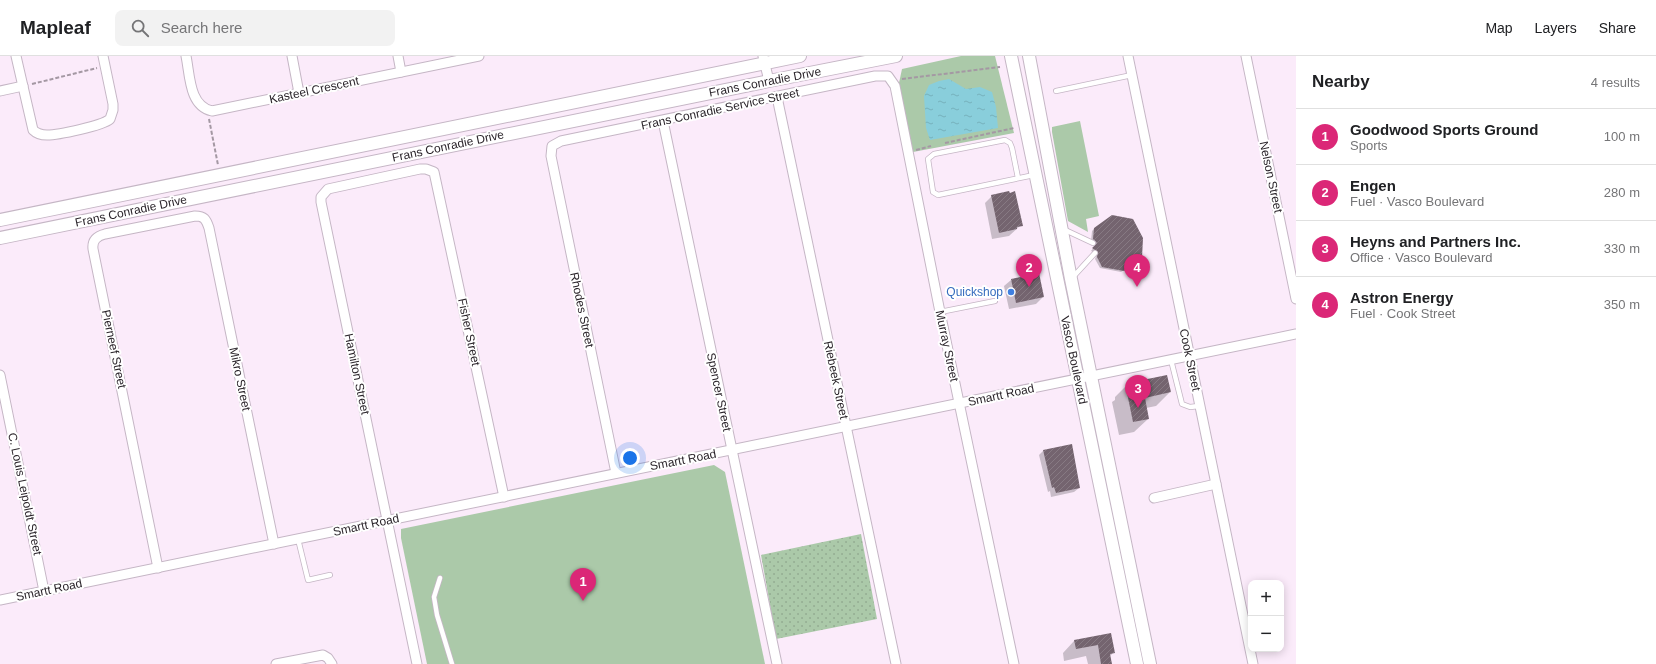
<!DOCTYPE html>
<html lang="en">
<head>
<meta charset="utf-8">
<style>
  :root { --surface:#fff; --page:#f2f2f2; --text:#202124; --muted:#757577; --line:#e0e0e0; --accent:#db2777 }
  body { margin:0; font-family:Helvetica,sans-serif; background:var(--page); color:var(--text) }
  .controls { position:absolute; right:12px; bottom:12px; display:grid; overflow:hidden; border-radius:8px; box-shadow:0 2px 10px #0003 }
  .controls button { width:36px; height:36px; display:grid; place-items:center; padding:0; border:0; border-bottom:1px solid var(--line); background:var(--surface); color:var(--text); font:20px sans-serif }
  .you { position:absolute; left:630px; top:402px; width:14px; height:14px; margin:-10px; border:3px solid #fff; border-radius:50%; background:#1a73e8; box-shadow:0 0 0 6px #1a73e833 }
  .badge { display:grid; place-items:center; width:26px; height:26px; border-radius:50%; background:var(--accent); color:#fff; font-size:13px; font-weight:700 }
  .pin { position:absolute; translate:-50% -33px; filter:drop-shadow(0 1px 2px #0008) }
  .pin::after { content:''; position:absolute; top:21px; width:14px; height:12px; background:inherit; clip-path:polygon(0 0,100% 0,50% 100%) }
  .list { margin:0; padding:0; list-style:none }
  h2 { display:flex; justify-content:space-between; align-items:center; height:52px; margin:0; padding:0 16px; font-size:17px }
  h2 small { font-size:13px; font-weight:400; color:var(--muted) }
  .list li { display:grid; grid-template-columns:26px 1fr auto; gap:12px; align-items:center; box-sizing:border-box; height:56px; padding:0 16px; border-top:1px solid var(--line) }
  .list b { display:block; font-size:15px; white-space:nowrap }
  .list p { margin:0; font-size:13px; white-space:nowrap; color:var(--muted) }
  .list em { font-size:13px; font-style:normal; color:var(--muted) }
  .icon { flex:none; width:22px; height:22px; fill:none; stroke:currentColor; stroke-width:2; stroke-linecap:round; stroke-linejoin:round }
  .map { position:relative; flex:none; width:1296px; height:608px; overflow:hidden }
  header { display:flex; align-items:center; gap:24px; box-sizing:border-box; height:56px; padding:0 20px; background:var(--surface); border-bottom:1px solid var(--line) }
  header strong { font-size:19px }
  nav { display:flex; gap:22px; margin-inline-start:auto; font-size:14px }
  .search { width:280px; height:36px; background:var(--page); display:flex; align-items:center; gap:10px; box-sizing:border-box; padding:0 14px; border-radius:8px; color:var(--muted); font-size:15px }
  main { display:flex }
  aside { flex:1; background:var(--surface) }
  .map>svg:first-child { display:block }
  .green { fill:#abc9a9 }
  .park { fill:url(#park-dots) }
  .water { fill:url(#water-ripples) }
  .shadow { fill:#0003 }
  .building { fill:url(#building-hatch) }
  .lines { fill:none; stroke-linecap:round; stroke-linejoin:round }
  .service-casing { stroke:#c5b6c5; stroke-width:6 }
  .minor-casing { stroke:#c5b6c5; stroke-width:11 }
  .secondary-casing { stroke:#c5b6c5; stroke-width:14 }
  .path { stroke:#a498a3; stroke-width:2; stroke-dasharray:4 2; stroke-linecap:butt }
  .service { stroke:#fff; stroke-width:4.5 }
  .minor { stroke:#fff; stroke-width:9 }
  .secondary { stroke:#fff; stroke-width:12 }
  .shop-dot { fill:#3f7fe0; stroke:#fff; stroke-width:1.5 }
  .labels { text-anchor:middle; stroke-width:4; stroke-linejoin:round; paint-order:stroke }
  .street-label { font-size:12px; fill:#2b252b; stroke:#fff }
  .shop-label { font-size:12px; fill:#366cbe; stroke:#fff; text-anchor:end }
</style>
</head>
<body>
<header>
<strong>Mapleaf</strong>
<div class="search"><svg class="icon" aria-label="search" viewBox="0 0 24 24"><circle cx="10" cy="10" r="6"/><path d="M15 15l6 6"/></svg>Search here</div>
<nav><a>Map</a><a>Layers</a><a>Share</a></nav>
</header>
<main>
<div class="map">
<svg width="1296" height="608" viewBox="0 0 1296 608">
  <defs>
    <pattern id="park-dots" width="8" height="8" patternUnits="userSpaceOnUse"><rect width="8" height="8" fill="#abc9a9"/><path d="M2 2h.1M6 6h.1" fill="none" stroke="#93ac92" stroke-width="1.8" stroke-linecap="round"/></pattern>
    <pattern id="water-ripples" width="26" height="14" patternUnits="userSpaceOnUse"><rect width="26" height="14" fill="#89cedb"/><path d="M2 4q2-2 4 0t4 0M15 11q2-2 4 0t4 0" fill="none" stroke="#76b1bc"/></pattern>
    <pattern id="building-hatch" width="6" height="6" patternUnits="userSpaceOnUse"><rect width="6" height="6" fill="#74646f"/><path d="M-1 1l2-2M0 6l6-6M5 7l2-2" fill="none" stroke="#877a83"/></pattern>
  </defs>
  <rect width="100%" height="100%" fill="#fbebfa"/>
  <!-- green -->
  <g class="green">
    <path d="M961 0H995L1014 77 913 96 899 27 902 13Z"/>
    <path d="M1080 65 1099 160 1086 163 1088 176 1068 165 1052 76V71Z"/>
    <path d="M714 409 725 416 765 608H427L401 482V473Z"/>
  </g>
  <!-- park -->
  <path class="park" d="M861 478 877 563 776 583 761 499Z"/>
  <!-- water -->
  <path class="water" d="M949 23 966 33 980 31 992 36 996 51 998 72 930 84 926 72 924 40 929 29 939 25Z"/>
  <!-- shadow -->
  <g class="shadow">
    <path d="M992 140 1021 169 1009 180 992 183 985 147Z"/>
    <path d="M1094 173 1139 204 1121 216 1100 212 1095 203 1097 198 1091 195 1095 190 1091 185 1092 175Z"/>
    <path d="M1011 224 1043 241 1036 248 1009 253 1004 230Z"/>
    <path d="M1128 328 1170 336 1156 350 1146 352 1148 363 1134 376 1119 379 1112 346 1115 344V341Z"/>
    <path d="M1043 395 1079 432 1074 436 1051 441 1050 435 1048 436 1039 399Z"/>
    <path d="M1110 578 1114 596 1109 601 1111 608H1088L1086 600 1064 605 1063 597 1074 585Z"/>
  </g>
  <!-- building -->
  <g class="building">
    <path d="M1009 135 1010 137 1015 135 1023 170 1017 171V173L999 177 991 139Z"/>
    <path d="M1112 159 1133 163 1143 182 1142 202 1124 215 1102 211 1097 201 1098 196 1092 192 1097 187 1093 183 1094 172Z"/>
    <path d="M1039 217 1044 241 1016 247 1011 223Z"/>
    <path d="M1167 319 1171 336 1145 342 1149 363 1133 366 1126 332 1129 331 1128 327Z"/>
    <path d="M1072 388 1080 432 1056 437 1054 431 1052 432 1043 394Z"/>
    <path d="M1111 577 1115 597 1110 598 1112 608H1101L1098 589 1076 593 1074 584Z"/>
  </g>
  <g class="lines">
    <defs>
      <g id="service">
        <path d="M1056 35 1132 19"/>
        <path d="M1018 122 1012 92 1010 87 1005 84 934 98 928 103 933 136 938 139 1034 119"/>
        <path d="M1063 173 1093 187"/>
        <path d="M1073 221 1095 197"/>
        <path d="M940 256 995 245"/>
        <path d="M1171 304 1182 348 1190 351 1199 350"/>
        <path d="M298 483 308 524 330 519"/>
        <path d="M440 522 434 541 437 559 452 608"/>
      </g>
      <g id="minor">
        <path d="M16 0 33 74C37 78 41 79 47 79 58 79 102 70 110 63L113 54V48L103 0"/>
        <path d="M186 0C190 19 189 50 212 55L479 0"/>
        <path d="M292 0 299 37"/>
        <path d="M398 0 401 16"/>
        <path d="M763 0 769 25"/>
        <path d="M1128 0 1253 608"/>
        <path d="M1246 0 1296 243"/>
        <path d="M0 35 23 30"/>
        <path d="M777 41 896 608"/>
        <path d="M663 65 777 608"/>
        <path d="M0 319 44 535"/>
        <path d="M616 417 551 100 552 90 561 85 875 20H888L895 30 940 256 1014 608"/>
        <path d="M1154 442 1216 428"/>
        <path d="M158 512 93 193C92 184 97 180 105 178L195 160C204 160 206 163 209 172L274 488"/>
        <path d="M0 544 1296 278"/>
        <path d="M276 608 323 599 328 602 332 608"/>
        <path d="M417 608 321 146V141L328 133 420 113H426L434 116 504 441"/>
      </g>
      <g id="secondary">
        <path d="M1011 0 1137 608"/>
        <path d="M1029 0 1071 223 1150 608"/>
        <path d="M0 164 800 0"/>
        <path d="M0 182 769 25 896 0"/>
      </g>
    </defs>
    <!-- service casing -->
    <use href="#service" class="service-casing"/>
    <!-- minor casing -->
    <use href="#minor" class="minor-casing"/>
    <!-- secondary casing -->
    <use href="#secondary" class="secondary-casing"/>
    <!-- path -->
    <g class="path">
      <path d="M902 23 1000 11"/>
      <path d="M32 28 97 12"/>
      <path d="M209 63 218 109"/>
      <path d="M945 87 1014 72"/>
      <path d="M916 94 931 90"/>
    </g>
    <!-- service -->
    <use href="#service" class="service"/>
    <!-- minor -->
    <use href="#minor" class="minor"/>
    <!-- secondary -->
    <use href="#secondary" class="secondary"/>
  </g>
  <!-- markers -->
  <circle class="shop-dot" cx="1011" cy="236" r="4"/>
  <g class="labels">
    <!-- street labels -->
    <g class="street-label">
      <text transform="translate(765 26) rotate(-11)" y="4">Frans Conradie Drive</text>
      <text transform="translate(314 34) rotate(-12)" y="4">Kasteel Crescent</text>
      <text transform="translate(720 53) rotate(-12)" y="4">Frans Conradie Service Street</text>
      <text transform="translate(448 90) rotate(-12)" y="4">Frans Conradie Drive</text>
      <text transform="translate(1271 121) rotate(78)" y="4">Nelson Street</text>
      <text transform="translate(131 155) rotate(-12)" y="4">Frans Conradie Drive</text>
      <text transform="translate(582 254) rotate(78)" y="4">Rhodes Street</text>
      <text transform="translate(469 276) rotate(78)" y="4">Fisher Street</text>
      <text transform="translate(947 290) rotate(78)" y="4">Murray Street</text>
      <text transform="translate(114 293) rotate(78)" y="4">Pierneef Street</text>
      <text transform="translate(1074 304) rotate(78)" y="4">Vasco Boulevard</text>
      <text transform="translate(1190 304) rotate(78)" y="4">Cook Street</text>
      <text transform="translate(357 318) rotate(78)" y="4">Hamilton Street</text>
      <text transform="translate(240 323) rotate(78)" y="4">Mikro Street</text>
      <text transform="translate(836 324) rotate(78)" y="4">Riebeek Street</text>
      <text transform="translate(719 336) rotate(78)" y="4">Spencer Street</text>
      <text transform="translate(1001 339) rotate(-12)" y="4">Smartt Road</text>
      <text transform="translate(683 404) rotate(-11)" y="4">Smartt Road</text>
      <text transform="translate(25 438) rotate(78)" y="4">C. Louis Leipoldt Street</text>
      <text transform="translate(366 469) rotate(-12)" y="4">Smartt Road</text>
      <text transform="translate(49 534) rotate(-12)" y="4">Smartt Road</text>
    </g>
    <!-- shop labels -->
    <g class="shop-label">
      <text x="1003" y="240">Quickshop</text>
    </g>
  </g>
</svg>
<div class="controls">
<button>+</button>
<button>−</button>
</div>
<div class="you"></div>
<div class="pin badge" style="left:583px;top:545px">1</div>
<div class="pin badge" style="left:1029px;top:231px">2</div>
<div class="pin badge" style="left:1138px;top:352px">3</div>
<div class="pin badge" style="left:1137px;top:231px">4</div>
</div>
<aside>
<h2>Nearby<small>4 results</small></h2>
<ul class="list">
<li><span class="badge">1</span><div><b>Goodwood Sports Ground</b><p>Sports</p></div><em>100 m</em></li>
<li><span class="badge">2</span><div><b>Engen</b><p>Fuel · Vasco Boulevard</p></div><em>280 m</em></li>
<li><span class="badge">3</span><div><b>Heyns and Partners Inc.</b><p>Office · Vasco Boulevard</p></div><em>330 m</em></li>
<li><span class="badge">4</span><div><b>Astron Energy</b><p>Fuel · Cook Street</p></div><em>350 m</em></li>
</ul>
</aside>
</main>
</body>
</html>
